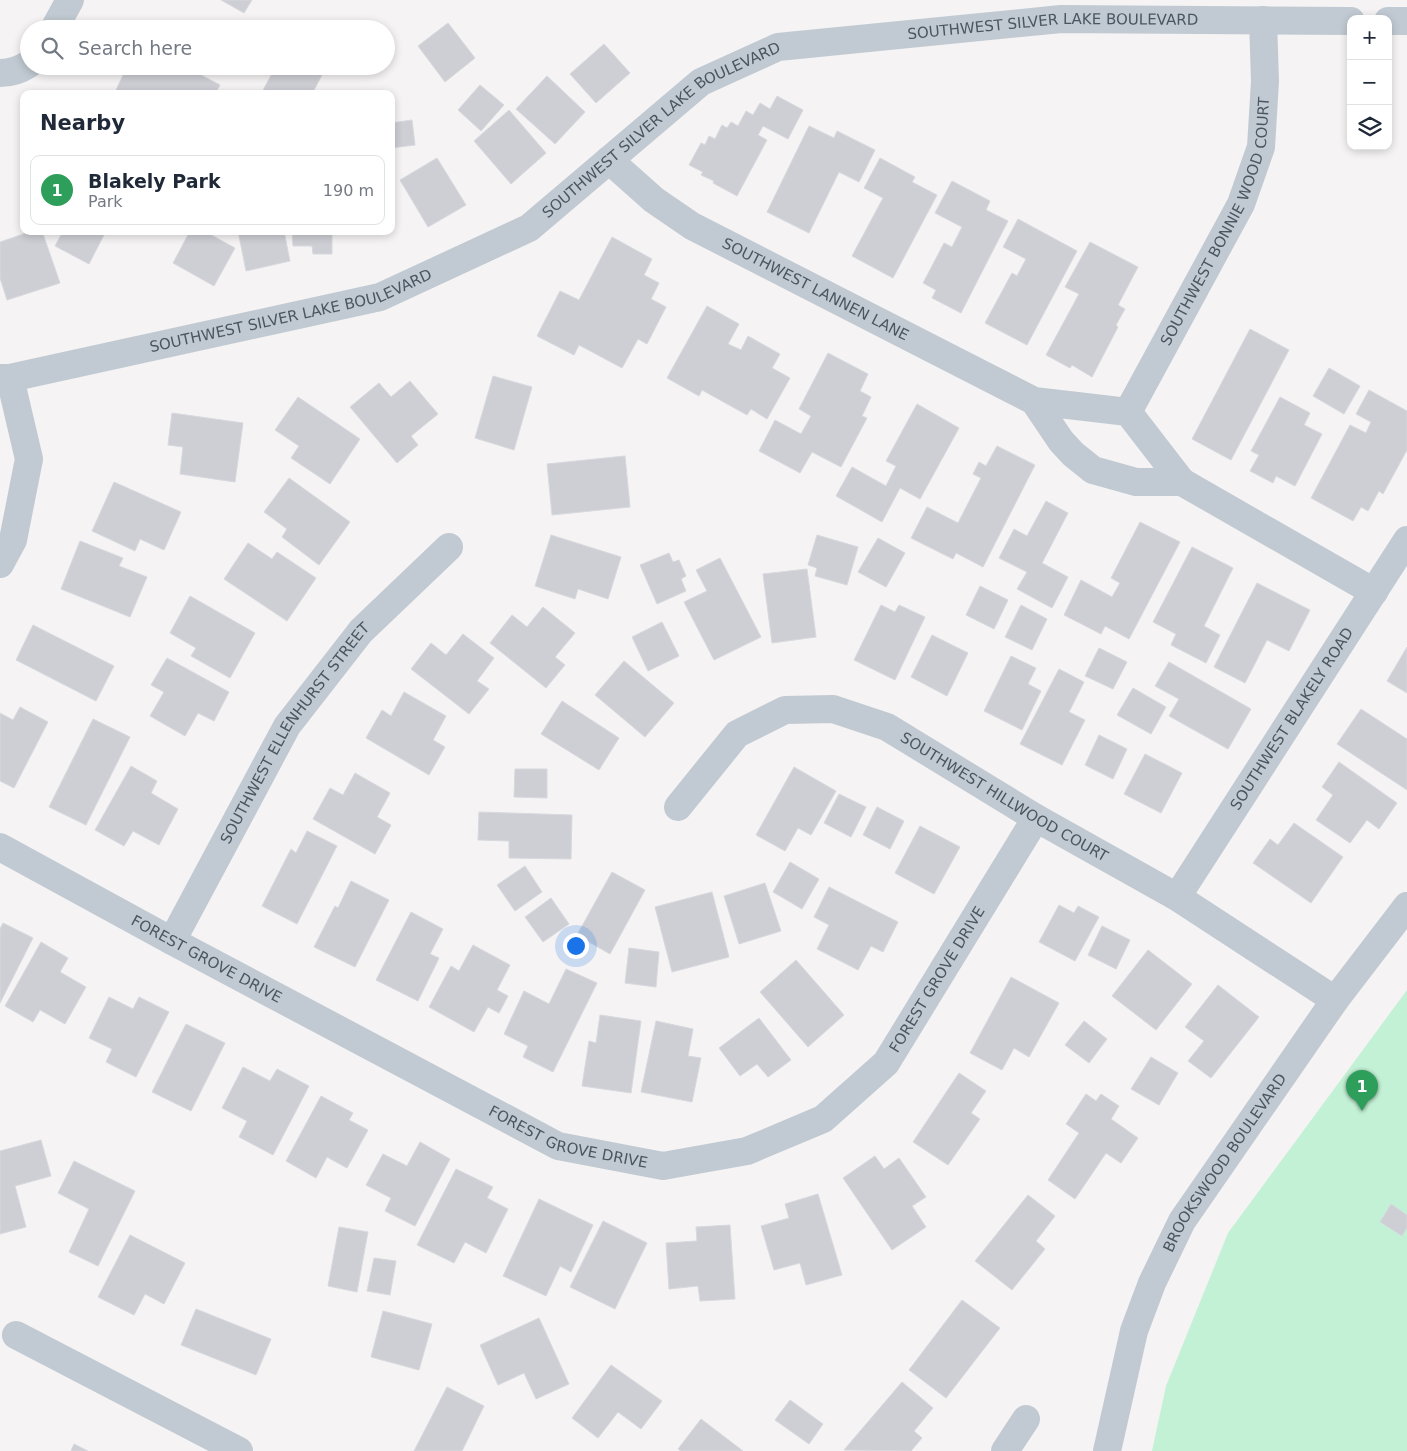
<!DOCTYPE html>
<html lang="en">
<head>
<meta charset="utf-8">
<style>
  :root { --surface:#fff; --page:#f2f2f3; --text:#1f2937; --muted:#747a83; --line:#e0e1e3; --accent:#db2777 }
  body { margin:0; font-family:"DejaVu Sans",sans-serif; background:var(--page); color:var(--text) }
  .controls { position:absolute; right:15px; top:15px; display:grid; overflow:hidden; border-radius:10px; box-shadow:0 2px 8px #0003 }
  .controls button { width:45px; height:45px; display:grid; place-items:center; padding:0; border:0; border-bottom:1px solid var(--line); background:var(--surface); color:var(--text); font:25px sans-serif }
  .you { position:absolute; left:575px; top:945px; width:18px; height:18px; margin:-12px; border:4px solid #fff; border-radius:50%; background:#1a73e8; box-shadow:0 0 0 8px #1a73e833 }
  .badge { display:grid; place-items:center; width:32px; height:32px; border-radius:50%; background:var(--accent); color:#fff; font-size:16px; font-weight:700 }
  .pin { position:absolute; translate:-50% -41px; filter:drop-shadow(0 1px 2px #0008) }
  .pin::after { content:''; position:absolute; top:26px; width:18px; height:15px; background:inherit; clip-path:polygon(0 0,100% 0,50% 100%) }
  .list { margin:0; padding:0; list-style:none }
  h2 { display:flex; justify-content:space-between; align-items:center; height:65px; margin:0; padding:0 20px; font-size:21px }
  h2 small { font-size:16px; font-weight:400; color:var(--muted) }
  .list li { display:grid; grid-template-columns:32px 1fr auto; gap:15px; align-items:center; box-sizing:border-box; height:70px; margin:0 10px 10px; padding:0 10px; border:1px solid var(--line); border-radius:10px }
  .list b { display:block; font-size:19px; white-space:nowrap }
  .list p { margin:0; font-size:16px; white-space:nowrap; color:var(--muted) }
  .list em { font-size:16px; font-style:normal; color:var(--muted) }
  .icon { flex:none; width:28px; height:28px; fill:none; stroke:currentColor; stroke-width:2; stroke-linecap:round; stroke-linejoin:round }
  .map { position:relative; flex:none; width:1407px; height:1451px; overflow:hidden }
  .search { position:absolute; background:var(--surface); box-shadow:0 2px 8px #0003; left:20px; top:20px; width:375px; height:55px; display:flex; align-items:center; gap:12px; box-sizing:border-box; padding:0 18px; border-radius:28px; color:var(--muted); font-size:19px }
  .panel { position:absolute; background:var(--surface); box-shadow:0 2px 8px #0003; left:20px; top:90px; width:375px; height:145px; border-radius:10px }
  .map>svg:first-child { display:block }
  .green { fill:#c3f1d5 }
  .building { fill:#cdcfd5; stroke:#d7d9de }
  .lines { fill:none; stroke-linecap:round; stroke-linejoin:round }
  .minor { stroke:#c1cad2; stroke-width:28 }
  .labels { text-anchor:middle; stroke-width:4; stroke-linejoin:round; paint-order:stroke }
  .street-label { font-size:15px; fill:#4a5661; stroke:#fff }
</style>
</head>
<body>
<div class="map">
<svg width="1407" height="1451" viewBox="0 0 1407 1451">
  <rect width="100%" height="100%" fill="#f5f3f3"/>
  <!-- green -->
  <path class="green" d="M1407 990V1451H1152L1166 1386 1228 1233Z"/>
  <!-- building -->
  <g class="building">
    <path d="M221 0H252L244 13Z"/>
    <path d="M448 23 475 58 445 82 418 46Z"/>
    <path d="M604 44 630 73 596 103 570 74Z"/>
    <path d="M120 66H184L220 85 215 94H123L116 90 126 69Z"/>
    <path d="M276 66H321L325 69 312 94H261Z"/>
    <path d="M547 76 585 112 555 144 516 109Z"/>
    <path d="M480 85 504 105 481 131 458 110Z"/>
    <path d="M777 96 803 110 788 139 763 126 758 135 767 140 737 196 713 183 714 181 701 175 703 172 689 165 701 143 705 145 709 136 715 139 722 125 727 128 731 122 738 126 746 111 753 115 760 103 770 109Z"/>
    <path d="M509 110 546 153 511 184 474 141Z"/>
    <path d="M412 120 415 145 391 148V123Z"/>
    <path d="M809 126 834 138 837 131 875 150 859 182 839 172 809 233 767 212Z"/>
    <path d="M437 158 466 205 428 227 400 180Z"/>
    <path d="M880 158 915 177 912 182 937 195 893 278 852 256 883 198 864 188Z"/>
    <path d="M952 181 990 201 986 210 1008 221 961 313 932 298 936 290 923 283 944 243 952 247 962 227 935 213Z"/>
    <path d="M1018 219 1077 251 1027 345 985 323 1012 273 1017 276 1026 259 1003 247Z"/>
    <path d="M32 231H42L60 283 7 300 0 278V242Z"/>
    <path d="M54 231H106L89 264 55 246 61 235Z"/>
    <path d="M190 231H204L235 248 214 286 173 263Z"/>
    <path d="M238 231H284L290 261 246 271Z"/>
    <path d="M292 231H332V254H313L312 246H293Z"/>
    <path d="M612 237 652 259 644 275 659 283 651 299 666 307 647 344 638 339 622 368 579 345 574 355 537 336 560 291 579 300Z"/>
    <path d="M1090 242 1138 267 1118 305 1125 309 1116 325 1118 327 1092 377 1072 365 1070 368 1046 355 1079 294 1065 287Z"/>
    <path d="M707 306 739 324 728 344 741 350 748 336 780 354 772 368 790 378 767 419 751 409 747 415 702 390 699 396 667 378Z"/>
    <path d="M1250 329 1289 350 1231 460 1192 439Z"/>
    <path d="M828 353 868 374 860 391 871 397 862 416 867 418 841 467 812 452 800 473 759 451 775 420 801 434 811 416 799 409Z"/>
    <path d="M1329 368 1360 386 1344 414 1313 396Z"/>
    <path d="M493 376 532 387 514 450 475 438Z"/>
    <path d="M410 381 438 414 411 436 418 445 397 463 350 407 379 383 391 397Z"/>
    <path d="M1369 390 1407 411V450L1383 494 1379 491 1368 511 1361 507 1353 521 1311 498 1350 425 1366 433 1371 422 1356 414Z"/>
    <path d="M298 397 360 439 330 484 291 458 299 446 275 430Z"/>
    <path d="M1280 397 1310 413 1304 425 1322 434 1295 486 1276 476 1273 483 1250 471 1259 455 1251 451Z"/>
    <path d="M917 404 959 428 920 499 900 488 882 522 836 496 852 467 886 486 896 466 886 461Z"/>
    <path d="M172 413 243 423 235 482 180 474 183 447 168 445Z"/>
    <path d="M997 446 1035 465 983 567 956 553 953 559 911 538 927 507 958 523 981 478 973 474 979 462 986 466Z"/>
    <path d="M625 456 630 507 552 515 547 464Z"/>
    <path d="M289 478 350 522 319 565 282 537 287 529 264 512Z"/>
    <path d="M114 482 181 512 164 550 140 539 135 551 92 531Z"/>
    <path d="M1046 501 1068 513 1042 563 1068 577 1052 608 1017 589 1027 572 999 558 1014 529 1027 536Z"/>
    <path d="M1140 522 1180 542 1129 639 1105 626 1101 634 1064 615 1081 580 1112 597 1120 583 1111 578Z"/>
    <path d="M551 535 621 557 608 599 578 589 575 599 535 586Z"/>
    <path d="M817 535 858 547 847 585 815 576 817 568 808 565Z"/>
    <path d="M878 538 905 553 886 587 858 572Z"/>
    <path d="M80 541 123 558 119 566 147 577 130 617 61 589Z"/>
    <path d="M248 543 272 559 277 552 316 578 287 621 224 579Z"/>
    <path d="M1192 547 1233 568 1204 626 1220 635 1206 663 1171 645 1176 634 1153 622Z"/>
    <path d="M669 553 673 562 679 560 686 576 681 579 686 591 657 604 640 565Z"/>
    <path d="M720 558 761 637 714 660 684 602 707 591 696 570Z"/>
    <path d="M807 569 816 637 772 643 763 574Z"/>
    <path d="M1257 583 1310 610 1289 651 1267 640 1245 683 1214 667Z"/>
    <path d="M980 586 1008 600 994 629 966 615Z"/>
    <path d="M190 596 255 633 230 678 191 656 196 648 170 633Z"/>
    <path d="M881 605 895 612 899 605 925 617 895 680 854 660Z"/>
    <path d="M1021 605 1047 619 1032 650 1005 637Z"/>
    <path d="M543 607 575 633 555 657 565 665 546 688 490 643 512 615 527 627Z"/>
    <path d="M662 622 679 656 648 671 632 637Z"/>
    <path d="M33 625 114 666 96 701 16 660Z"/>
    <path d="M463 634 494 658 477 681 489 689 469 714 411 669 431 643 446 655Z"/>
    <path d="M932 635 968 653 947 696 911 677Z"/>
    <path d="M1407 647V693L1387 681Z"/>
    <path d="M1099 648 1127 662 1113 689 1085 676Z"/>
    <path d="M1011 656 1036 668 1028 684 1041 691 1022 730 984 711Z"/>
    <path d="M167 658 229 692 214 721 198 713 185 736 150 716 164 692 151 685Z"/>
    <path d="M624 661 674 703 645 737 595 695Z"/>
    <path d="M1169 662 1251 709 1228 749 1169 716 1179 699 1155 686Z"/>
    <path d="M1059 669 1084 682 1069 712 1085 720 1062 765 1020 744Z"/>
    <path d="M1133 688 1166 707 1151 734 1117 715Z"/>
    <path d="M404 692 446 716 433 740 445 747 429 775 366 738 382 710 391 716Z"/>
    <path d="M562 701 619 738 599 770 541 734Z"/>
    <path d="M20 707 48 722 14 788 0 781V713L13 720Z"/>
    <path d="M1361 709 1407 739V790L1337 744Z"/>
    <path d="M93 719 130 737 86 825 49 807Z"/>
    <path d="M1099 735 1127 749 1113 779 1085 765Z"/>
    <path d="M1145 754 1182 773 1161 813 1124 794Z"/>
    <path d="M1339 762 1397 803 1379 829 1367 820 1350 843 1316 820 1333 795 1322 787Z"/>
    <path d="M131 766 157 781 151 793 178 809 159 845 133 831 124 846 95 830Z"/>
    <path d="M794 767 836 791 811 835 798 828 785 851 756 835Z"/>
    <path d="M515 769H547V798L514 797Z"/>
    <path d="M355 773 390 793 377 817 391 825 375 854 313 819 330 788 343 795Z"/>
    <path d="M839 794 866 807 851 837 824 823Z"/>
    <path d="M877 807 904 821 890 849 863 835Z"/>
    <path d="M479 812 572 815 571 859 509 858V841L478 840Z"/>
    <path d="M1294 823 1343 857 1311 903 1253 863 1270 839 1278 845Z"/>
    <path d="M920 826 960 847 934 894 895 873Z"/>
    <path d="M307 831 337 846 297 924 262 906 291 849 296 853Z"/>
    <path d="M790 862 819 879 802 909 773 892Z"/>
    <path d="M525 866 542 892 515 911 497 885Z"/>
    <path d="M612 872 645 890 610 954 577 935Z"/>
    <path d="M351 881 389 900 355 967 314 947 335 906 338 908Z"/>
    <path d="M765 883 781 931 739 944 724 896Z"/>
    <path d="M829 887 898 922 883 952 871 946 858 970 817 949 829 925 814 917Z"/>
    <path d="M712 892 729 957 672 972 655 907Z"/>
    <path d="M551 898 569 924 543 942 525 917Z"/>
    <path d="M1059 905 1074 913 1078 906 1099 917 1075 961 1039 942Z"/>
    <path d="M411 912 443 929 430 954 439 958 418 1001 376 980Z"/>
    <path d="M3 923 33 938 0 1003V929Z"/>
    <path d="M1102 926 1130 940 1116 969 1088 955Z"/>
    <path d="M41 942 68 958 60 972 86 987 65 1024 40 1010 33 1022 5 1006Z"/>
    <path d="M473 945 510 965 497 990 508 996 499 1013 488 1007 474 1032 429 1007 451 966 459 971Z"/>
    <path d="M629 948 659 952 656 987 625 983Z"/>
    <path d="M1148 950 1192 984 1156 1030 1112 996Z"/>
    <path d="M796 960 844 1015 808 1047 760 992Z"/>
    <path d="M566 969 597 983 553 1072 523 1057 528 1046 504 1034 524 991 549 1004Z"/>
    <path d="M1011 977 1059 1003 1029 1057 1014 1048 1002 1070 970 1053Z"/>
    <path d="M1218 985 1259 1017 1211 1078 1188 1061 1204 1041 1185 1027Z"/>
    <path d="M109 997 133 1009 139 997 169 1012 136 1077 106 1062 112 1049 89 1038Z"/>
    <path d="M600 1015 641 1021 631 1093 582 1086 589 1041 596 1043Z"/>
    <path d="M759 1018 791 1060 768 1077 757 1064 740 1076 719 1048Z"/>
    <path d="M656 1021 693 1029 688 1056 701 1058 692 1102 641 1092Z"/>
    <path d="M1084 1021 1107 1039 1089 1063 1065 1045Z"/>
    <path d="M186 1024 225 1043 191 1111 152 1092Z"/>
    <path d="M1151 1057 1178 1073 1159 1105 1131 1089Z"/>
    <path d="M243 1067 270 1081 277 1069 309 1086 273 1155 239 1137 247 1121 222 1108Z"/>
    <path d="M959 1073 986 1091 971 1113 980 1119 948 1165 913 1142Z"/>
    <path d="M1086 1094 1096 1101 1101 1094 1119 1106 1111 1119 1138 1138 1121 1163 1106 1153 1075 1199 1048 1180 1079 1133 1066 1124Z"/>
    <path d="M321 1096 353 1113 349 1120 368 1130 347 1168 327 1157 316 1178 286 1161Z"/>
    <path d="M41 1140 51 1176 15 1186 26 1227 0 1234V1151Z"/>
    <path d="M420 1142 450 1159 415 1226 385 1211 391 1198 366 1185 383 1154 407 1166Z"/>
    <path d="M875 1156 884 1169 899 1158 926 1197 912 1206 926 1227 892 1250 843 1178Z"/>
    <path d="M74 1161 135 1191 98 1266 69 1252 89 1209 58 1193Z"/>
    <path d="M456 1169 493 1187 487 1198 508 1209 486 1253 465 1242 454 1263 417 1245Z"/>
    <path d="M818 1194 842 1275 806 1285 800 1263 774 1270 761 1226 789 1218 785 1204Z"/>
    <path d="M1028 1195 1055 1216 1036 1241 1045 1249 1012 1290 975 1261Z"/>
    <path d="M539 1199 593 1225 571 1272 560 1266 546 1296 503 1276Z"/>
    <path d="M1391 1204 1407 1215V1228L1402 1236 1380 1222Z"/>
    <path d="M603 1221 647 1243 615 1309 570 1287Z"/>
    <path d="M730 1225 735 1299 700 1301 698 1286 669 1289 666 1243 697 1241 696 1227Z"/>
    <path d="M339 1227 368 1232 357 1292 328 1286Z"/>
    <path d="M130 1235 185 1263 164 1304 145 1294 134 1315 98 1297Z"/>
    <path d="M374 1258 396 1261 390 1295 367 1291Z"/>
    <path d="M962 1300 1000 1328 946 1398 909 1370Z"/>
    <path d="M196 1309 271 1339 256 1375 181 1345Z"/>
    <path d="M383 1311 432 1324 419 1370 371 1357Z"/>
    <path d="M539 1318 569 1384 536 1399 524 1373 498 1385 480 1345Z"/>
    <path d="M611 1365 662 1401 641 1429 618 1412 598 1438 572 1418Z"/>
    <path d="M902 1382 933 1408 914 1431 922 1438 911 1451 844 1450Z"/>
    <path d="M447 1387 484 1406 462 1451H414Z"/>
    <path d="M790 1400 823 1424 809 1444 775 1420Z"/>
    <path d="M701 1419 743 1451H681L678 1449Z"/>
    <path d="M74 1444 88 1451H71Z"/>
  </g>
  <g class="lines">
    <!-- minor -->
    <g class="minor">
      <path d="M1388 21H1407"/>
      <path d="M54 29 70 0"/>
      <path d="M0 73C11 73 20 70 29 64"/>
      <path id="s1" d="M609 160 654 200 692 226 1034 401 1128 412 1182 482H1136L1093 470 1073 454 1061 441 1034 401"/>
      <path id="s2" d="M0 378H10L380 297 529 228 701 82 778 47 1061 19 1351 21"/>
      <path id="s3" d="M1128 412 1241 204 1261 147 1265 81 1263 20"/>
      <path d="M1182 482 1374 592"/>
      <path d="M0 564 13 540 29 459 10 378"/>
      <path id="s4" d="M678 807 737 734 785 710 833 709 887 727 1036 818 1177 897 1335 1000"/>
      <path id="s5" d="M0 847 172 941 558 1146 663 1166 747 1151 823 1119 886 1063 1036 818"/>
      <path id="s6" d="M1177 897 1407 540"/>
      <path id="s7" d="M172 941 287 726 361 631 449 547"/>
      <path d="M16 1335 239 1451"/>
      <path d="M1005 1451 1026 1419"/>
      <path id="s8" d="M1107 1451 1134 1331 1152 1283 1182 1221 1335 1000 1407 906"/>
    </g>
  </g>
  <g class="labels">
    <!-- street labels -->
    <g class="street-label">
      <text dy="5" stroke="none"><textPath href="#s2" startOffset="1139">SOUTHWEST SILVER LAKE BOULEVARD</textPath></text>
      <text dy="5" stroke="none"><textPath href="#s2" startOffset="719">SOUTHWEST SILVER LAKE BOULEVARD</textPath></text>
      <text dy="5" stroke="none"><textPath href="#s3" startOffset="212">SOUTHWEST BONNIE WOOD COURT</textPath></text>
      <text dy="5" stroke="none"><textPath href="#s1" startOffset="245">SOUTHWEST LANNEN LANE</textPath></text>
      <text dy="5" stroke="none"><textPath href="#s2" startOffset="299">SOUTHWEST SILVER LAKE BOULEVARD</textPath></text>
      <text dy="5" stroke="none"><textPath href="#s6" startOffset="212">SOUTHWEST BLAKELY ROAD</textPath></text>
      <text dy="5" stroke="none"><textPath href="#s7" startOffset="242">SOUTHWEST ELLENHURST STREET</textPath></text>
      <text dy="5" stroke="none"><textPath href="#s4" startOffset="389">SOUTHWEST HILLWOOD COURT</textPath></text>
      <text dy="5" stroke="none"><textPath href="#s5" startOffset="235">FOREST GROVE DRIVE</textPath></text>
      <text dy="5" stroke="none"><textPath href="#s5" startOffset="1090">FOREST GROVE DRIVE</textPath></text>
      <text dy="5" stroke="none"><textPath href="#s5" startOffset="640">FOREST GROVE DRIVE</textPath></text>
      <text dy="5" stroke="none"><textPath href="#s8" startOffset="315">BROOKSWOOD BOULEVARD</textPath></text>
    </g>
  </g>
</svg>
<div class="controls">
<button>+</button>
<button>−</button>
<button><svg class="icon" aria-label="layers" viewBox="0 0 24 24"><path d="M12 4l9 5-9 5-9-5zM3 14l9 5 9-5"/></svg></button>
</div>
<div class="you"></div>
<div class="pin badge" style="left:1362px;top:1111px;background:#2e9e5b">1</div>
<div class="search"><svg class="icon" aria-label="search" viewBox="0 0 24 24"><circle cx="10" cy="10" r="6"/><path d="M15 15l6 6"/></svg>Search here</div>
<section class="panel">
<h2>Nearby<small></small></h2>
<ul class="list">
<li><span class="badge" style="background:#2e9e5b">1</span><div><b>Blakely Park</b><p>Park</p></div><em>190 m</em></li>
</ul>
</section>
</div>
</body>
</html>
